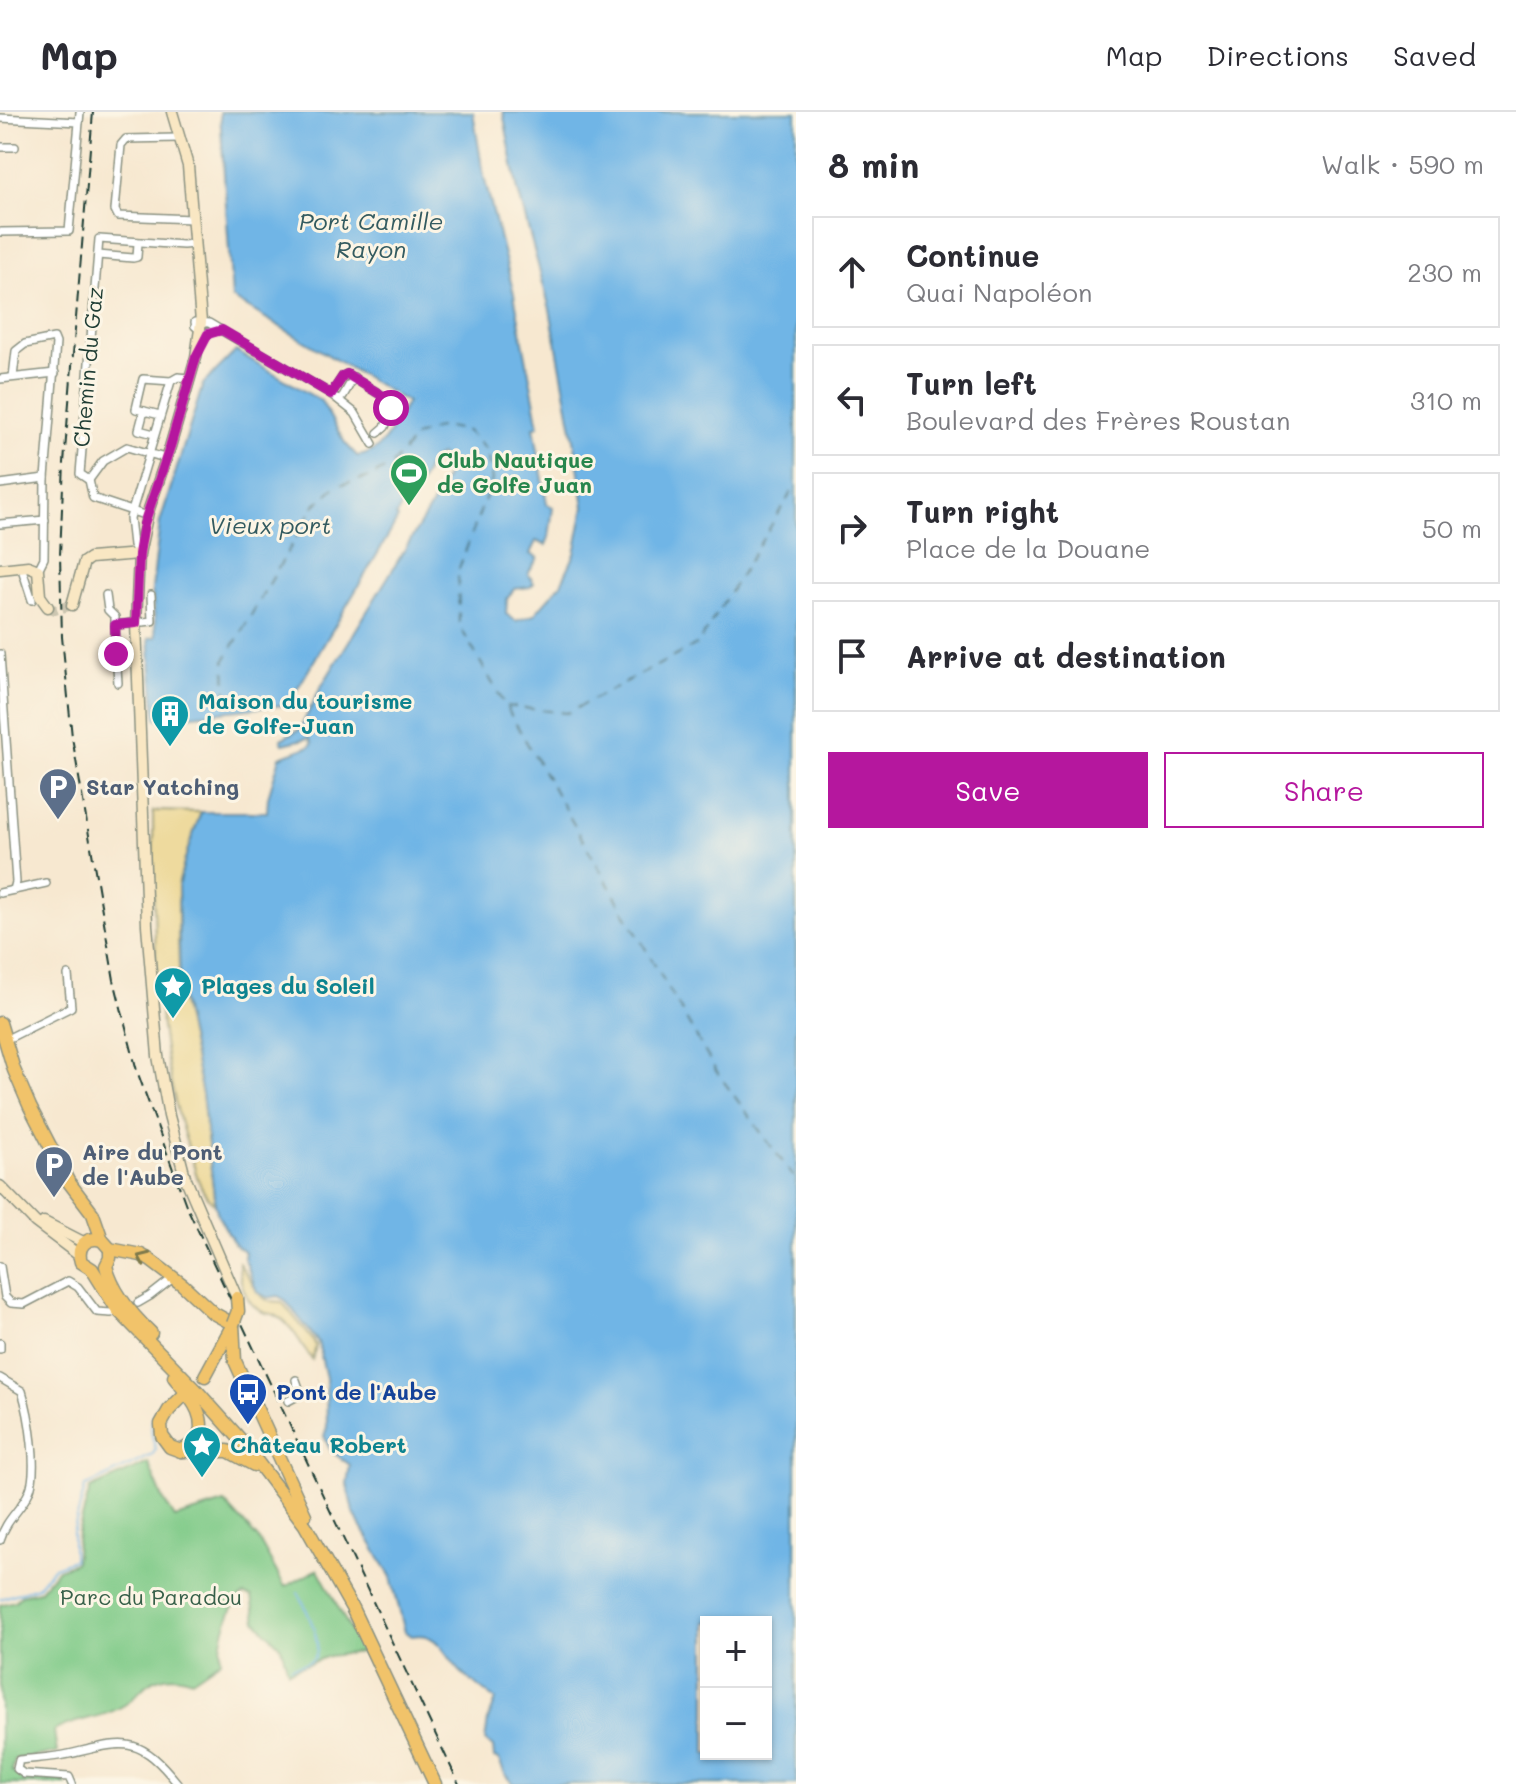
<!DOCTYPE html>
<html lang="en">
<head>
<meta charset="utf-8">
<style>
  :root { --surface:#fff; --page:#f7f7f7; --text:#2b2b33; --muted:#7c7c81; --line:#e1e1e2; --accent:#b5179e }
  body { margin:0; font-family:Mali,sans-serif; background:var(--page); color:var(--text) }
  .controls { position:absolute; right:24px; bottom:24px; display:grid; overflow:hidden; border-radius:0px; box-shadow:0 2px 6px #0004 }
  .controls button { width:72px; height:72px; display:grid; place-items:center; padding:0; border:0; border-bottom:2px solid var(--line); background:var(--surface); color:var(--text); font:40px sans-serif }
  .stop { position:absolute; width:24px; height:24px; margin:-18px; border:6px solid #b5179e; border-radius:50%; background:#fff }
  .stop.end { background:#b5179e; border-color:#fff; box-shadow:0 2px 8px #0008 }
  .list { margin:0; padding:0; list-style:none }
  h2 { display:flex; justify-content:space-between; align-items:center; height:104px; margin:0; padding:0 32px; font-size:34px }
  h2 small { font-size:26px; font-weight:400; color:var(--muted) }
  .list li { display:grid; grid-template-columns:52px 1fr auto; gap:24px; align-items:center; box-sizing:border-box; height:112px; margin:0 16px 16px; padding:0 16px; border:2px solid var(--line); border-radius:0px }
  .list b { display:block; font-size:30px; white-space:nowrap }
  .list p { margin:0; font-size:26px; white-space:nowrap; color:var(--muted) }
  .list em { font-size:26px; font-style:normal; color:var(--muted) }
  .actions { display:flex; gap:16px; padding:24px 32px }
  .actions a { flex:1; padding:18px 0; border:2px solid var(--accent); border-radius:0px; text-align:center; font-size:28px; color:var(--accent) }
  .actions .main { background:var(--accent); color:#fff }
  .icon { flex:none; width:44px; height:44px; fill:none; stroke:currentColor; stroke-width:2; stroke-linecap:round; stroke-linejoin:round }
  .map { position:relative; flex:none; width:796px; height:1672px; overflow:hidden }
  header { display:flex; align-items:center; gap:48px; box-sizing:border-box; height:112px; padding:0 40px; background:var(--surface); border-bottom:2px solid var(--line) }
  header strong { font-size:38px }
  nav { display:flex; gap:44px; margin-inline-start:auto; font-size:28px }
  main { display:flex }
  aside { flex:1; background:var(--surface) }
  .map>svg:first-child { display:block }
  .green { fill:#7fca88; stroke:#4f845e; stroke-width:2 }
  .sand { fill:#eeda9e; stroke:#868c69; stroke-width:2 }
  .water { fill:#70b5e6; stroke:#48798d; stroke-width:2; fill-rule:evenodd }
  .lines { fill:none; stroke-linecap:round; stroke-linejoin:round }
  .stream { stroke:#70b5e6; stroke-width:2 }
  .ferry { stroke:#335b60; stroke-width:2; stroke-dasharray:10 8; stroke-linecap:butt }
  .secondary-tunnel { stroke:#ccc6b1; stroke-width:10; stroke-dasharray:10 5; stroke-linecap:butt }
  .street-casing { stroke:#8b9282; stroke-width:10 }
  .secondary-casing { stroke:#8b9282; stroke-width:13 }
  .primary-casing { stroke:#8b9282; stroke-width:15 }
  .street { stroke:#fff; stroke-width:7 }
  .secondary { stroke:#f9e7c3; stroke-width:10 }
  .primary { stroke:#f1c36a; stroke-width:12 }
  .rail { stroke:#1f3d34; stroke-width:2; stroke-dasharray:12 6; stroke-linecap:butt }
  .primary-bridge-casing { stroke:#8b9282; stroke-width:15; stroke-linecap:butt }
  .primary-bridge { stroke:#f1c36a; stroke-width:12 }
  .oneway { stroke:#7d794c }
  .route { stroke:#b5179e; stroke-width:10 }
  .labels { text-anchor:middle; stroke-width:6; stroke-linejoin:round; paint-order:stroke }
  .street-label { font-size:22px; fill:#1f3d34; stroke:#fcf5e5 }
  .leisure-label { font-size:22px; font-weight:bold; fill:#27864d; stroke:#fcf5e5; text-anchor:start }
  .culture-label { font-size:22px; font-weight:bold; fill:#0d838f; stroke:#fcf5e5; text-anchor:start }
  .service-label { font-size:22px; font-weight:bold; fill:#4e5e75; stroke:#fcf5e5; text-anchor:start }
  .transit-label { font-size:22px; font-weight:bold; fill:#164399; stroke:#fcf5e5; text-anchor:start }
  .park-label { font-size:22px; fill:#376049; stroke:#fcf5e5 }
  .water-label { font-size:24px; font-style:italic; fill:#335b60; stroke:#fcf5e5 }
</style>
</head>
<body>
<header>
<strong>Map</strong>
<nav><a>Map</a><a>Directions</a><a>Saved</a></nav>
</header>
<main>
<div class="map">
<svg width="796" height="1672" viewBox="0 0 796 1672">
  <rect width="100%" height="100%" fill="#fcf5e5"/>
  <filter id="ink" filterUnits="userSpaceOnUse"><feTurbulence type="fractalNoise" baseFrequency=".0125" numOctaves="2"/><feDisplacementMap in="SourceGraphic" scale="16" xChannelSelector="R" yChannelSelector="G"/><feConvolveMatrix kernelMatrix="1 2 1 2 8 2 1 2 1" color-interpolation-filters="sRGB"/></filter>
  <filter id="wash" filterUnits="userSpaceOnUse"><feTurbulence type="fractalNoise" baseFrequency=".006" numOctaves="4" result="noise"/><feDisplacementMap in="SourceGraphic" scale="32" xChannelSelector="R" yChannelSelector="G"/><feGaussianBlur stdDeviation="1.8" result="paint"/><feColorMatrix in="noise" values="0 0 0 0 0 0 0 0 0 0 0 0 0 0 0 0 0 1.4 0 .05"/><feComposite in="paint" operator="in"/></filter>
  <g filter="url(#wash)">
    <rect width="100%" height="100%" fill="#f7e8d0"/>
    <!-- green -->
    <path class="green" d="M148 1351 163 1387 175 1406 225 1391 259 1428 285 1475 318 1457 362 1540 329 1544 288 1559 281 1535 256 1509 252 1485 244 1483C229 1492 219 1532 221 1548L192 1568C179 1563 167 1563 155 1568 143 1572 136 1586 126 1592 104 1607 76 1606 54 1619L57 1641 15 1647 12 1659 22 1666 63 1668 66 1672H0V1493L15 1489 21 1483 39 1479 58 1457 75 1451 78 1421 90 1377Z"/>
    <!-- sand -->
    <g class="sand">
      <path d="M153 699 201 700 187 740 178 774V829L180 879 202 982 215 1092C200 1082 196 1061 191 1044 152 933 154 815 153 699Z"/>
      <path d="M239 1151 260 1183 268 1189 282 1190 313 1228 316 1234 312 1248C302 1233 291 1211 275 1203 271 1201 266 1202 263 1200 245 1193 239 1167 239 1151Z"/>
    </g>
    <!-- water -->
    <path class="water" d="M220 0H473L483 61 514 182 539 314 534 315 547 392 553 395 549 425 546 433 536 429 530 442 538 446 528 462 534 471 530 475 514 477 507 487 506 502 516 509 534 503 561 472 575 442 584 395 576 339 550 197 518 79 503 0H796V1672H513L506 1664 499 1648 494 1646 493 1635 485 1629 488 1608 496 1588C485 1579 471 1570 461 1560 446 1545 438 1518 412 1524L405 1520 391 1465 353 1400 347 1372 350 1353 331 1339 324 1324 327 1315 326 1266 318 1230 285 1188 278 1184 268 1186 257 1180 244 1145 245 1140 235 1133 218 1103 215 1092 202 982 180 879 178 774 187 740 201 700H267L268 685 280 645 310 634 312 631 309 626 283 632 281 627 300 617 321 575 430 396 448 360 446 347 440 343 432 347 413 386 408 383 396 404 398 406 391 419 289 591 284 593 156 607 149 526 156 525 152 477 160 410 203 272 236 239 321 289 345 331 357 344C384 342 394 312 407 290L232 186ZM706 1510H766V1642H706Z"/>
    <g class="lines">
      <!-- stream -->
      <g class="stream">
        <path d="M0 1487 37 1475 54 1455 73 1448V1421L85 1375 152 1343 156 1337C145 1308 153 1296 174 1276"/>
        <path d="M291 1555C299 1553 309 1552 314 1546 325 1533 305 1494 298 1480"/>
      </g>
      <!-- ferry -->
      <g class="ferry">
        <path d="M226 587 225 548 315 393 336 374 370 365 392 353 416 324 442 314 467 319 486 338 492 368 458 459 459 513 716 959 796 1068"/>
        <path d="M506 594 567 601 698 532 796 373"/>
      </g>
    </g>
  </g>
  <g filter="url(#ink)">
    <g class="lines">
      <!-- secondary-tunnel -->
      <path class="secondary-tunnel" d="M48 495 55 498 72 493"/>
      <defs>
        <g id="street">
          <path d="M0 6 79 10"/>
          <path d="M179 26 126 27 121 33 115 98 118 104 192 107"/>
          <path d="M0 35H15"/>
          <path d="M0 120 69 119 80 0"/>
          <path d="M98 143 133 146 137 145 138 131"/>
          <path d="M195 214 204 222 219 217 209 211 195 210"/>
          <path d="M219 217 331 282 343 264 347 262 391 289"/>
          <path d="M13 265 16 239 25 232 54 226 56 231 45 366 44 446 38 458"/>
          <path d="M0 267 55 261"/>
          <path d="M331 282 355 301 373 332"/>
          <path d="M343 284 354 265"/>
          <circle cx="394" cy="293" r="4.5"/>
          <path d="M144 299 136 297 143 267 171 269"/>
          <path d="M378 321 385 315 392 297"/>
          <path d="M154 322 139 318 144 299 160 303"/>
          <path d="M89 368 80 362 99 127 183 133 194 132"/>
          <path d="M89 368 103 349 127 335 165 346"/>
          <path d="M89 368 93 386 147 404"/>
          <path d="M0 372 45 366"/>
          <path d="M0 412 45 408"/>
          <path d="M139 442 133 433 130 406 171 269 178 265 189 266"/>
          <path d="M21 454 32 488"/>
          <path d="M106 483 108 498 115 505V513"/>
          <path d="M137 541 116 542 115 513 152 509 151 483"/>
          <path d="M0 542 16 770 14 778"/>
          <path d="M116 542 118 571"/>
          <path d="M0 781 46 771"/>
          <path d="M5 928 71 895 68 863"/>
          <path d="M0 1154 5 1185 11 1191 24 1192 68 1169 78 1175 97 1200 111 1201"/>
          <path d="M138 1191 150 1184 173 1166"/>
          <path d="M0 1231V1237"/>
          <path d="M0 1266 22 1279C29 1301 39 1359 29 1380 21 1398 6 1407 0 1428"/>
          <path d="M288 1289 301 1282 296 1268"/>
          <path d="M72 1672 69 1665 24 1662 17 1657 19 1648C35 1646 52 1646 69 1642 126 1629 138 1622 178 1672"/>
        </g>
        <g id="secondary">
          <path d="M172 0 188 54 201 210 196 245 170 335 148 400 139 442 136 511 147 813 158 944 169 1004 185 1065 237 1186"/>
          <path d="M0 457 28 454 38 458 40 484 48 495"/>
          <path d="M72 493 84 450 90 446 139 442"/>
          <path d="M0 1074 35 1110 80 1144"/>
          <path d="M44 1110 85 1131"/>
        </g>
        <g id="primary">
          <path d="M0 911 14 958 30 995 68 1069 93 1102 102 1128 110 1137 141 1143 150 1148 183 1173 213 1201 233 1212"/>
          <path d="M102 1128C87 1124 76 1134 81 1150L92 1157 117 1197 197 1279 240 1327 305 1413 352 1496 435 1672"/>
          <path d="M110 1137V1146L106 1154C112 1179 132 1203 151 1221"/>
          <path d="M233 1212 235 1249 305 1403"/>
          <path d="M205 1264 232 1214"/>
          <path d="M174 1265C189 1284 211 1306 196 1330L181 1339"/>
          <path d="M183 1284 169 1298 161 1312 162 1324 170 1335 181 1339H228L254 1353"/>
        </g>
      </defs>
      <!-- street casing -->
      <use href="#street" class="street-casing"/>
      <!-- secondary casing -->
      <use href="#secondary" class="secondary-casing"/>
      <!-- primary casing -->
      <use href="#primary" class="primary-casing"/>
      <!-- street -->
      <use href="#street" class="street"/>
      <!-- secondary -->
      <use href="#secondary" class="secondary"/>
      <!-- primary -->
      <use href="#primary" class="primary"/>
      <!-- rail -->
      <path class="rail" d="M93 0 64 351 60 443 62 525 72 625 114 868 137 959 186 1093 459 1672"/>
      <defs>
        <path id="primary-bridge" d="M233 1212 238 1199 237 1186"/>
      </defs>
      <!-- primary-bridge casing -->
      <use href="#primary-bridge" class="primary-bridge-casing"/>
      <!-- primary-bridge -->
      <use href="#primary-bridge" class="primary-bridge"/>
    </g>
    <!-- one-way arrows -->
    <defs><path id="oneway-chevron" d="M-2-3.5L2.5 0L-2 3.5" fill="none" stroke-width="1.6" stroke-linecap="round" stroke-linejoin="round" transform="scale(2)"/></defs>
    <use class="oneway" href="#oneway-chevron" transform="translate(143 1146) rotate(-156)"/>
  </g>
  <g class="lines" filter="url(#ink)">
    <!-- route -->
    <path class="route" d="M116 542 115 513 136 511 139 442 144 412 170 335 196 245 208 222 222 218 331 282 343 264 347 262 391 289V296"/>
  </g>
  <!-- icons -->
  <defs>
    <symbol id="stadium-pin" viewBox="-11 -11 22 30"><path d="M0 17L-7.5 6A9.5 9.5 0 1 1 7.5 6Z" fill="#2e9e5b" stroke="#fcf5e5"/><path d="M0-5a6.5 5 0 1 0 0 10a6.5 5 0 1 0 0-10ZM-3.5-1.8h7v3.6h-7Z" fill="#fff"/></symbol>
    <symbol id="building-pin" viewBox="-11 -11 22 30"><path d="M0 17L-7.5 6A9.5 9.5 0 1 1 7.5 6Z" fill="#0f9aa8" stroke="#fcf5e5"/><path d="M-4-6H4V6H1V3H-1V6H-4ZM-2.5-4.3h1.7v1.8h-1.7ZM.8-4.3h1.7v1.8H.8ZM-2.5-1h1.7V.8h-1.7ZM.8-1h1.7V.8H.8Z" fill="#fff"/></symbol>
    <symbol id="parking-pin" viewBox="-11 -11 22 30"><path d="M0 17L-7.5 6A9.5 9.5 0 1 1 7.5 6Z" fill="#5c6f8a" stroke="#fcf5e5"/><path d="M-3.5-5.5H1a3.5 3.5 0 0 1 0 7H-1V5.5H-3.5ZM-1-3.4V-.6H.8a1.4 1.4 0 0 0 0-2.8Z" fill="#fff"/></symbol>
    <symbol id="sight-pin" viewBox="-11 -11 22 30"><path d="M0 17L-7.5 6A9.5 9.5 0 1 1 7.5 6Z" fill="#0f9aa8" stroke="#fcf5e5"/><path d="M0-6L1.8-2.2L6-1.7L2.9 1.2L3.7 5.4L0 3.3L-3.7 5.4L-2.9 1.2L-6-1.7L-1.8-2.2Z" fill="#fff"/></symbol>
    <symbol id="bus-pin" viewBox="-11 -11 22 30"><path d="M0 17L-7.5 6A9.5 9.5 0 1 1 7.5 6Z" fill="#1a4fb4" stroke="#fcf5e5"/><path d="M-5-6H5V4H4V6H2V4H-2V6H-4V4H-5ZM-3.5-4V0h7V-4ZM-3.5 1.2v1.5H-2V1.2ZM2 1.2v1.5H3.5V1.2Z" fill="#fff"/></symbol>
  </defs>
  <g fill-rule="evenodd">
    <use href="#stadium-pin" x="387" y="339" width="44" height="60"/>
    <use href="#building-pin" x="148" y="580" width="44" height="60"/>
    <use href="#parking-pin" x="36" y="653" width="44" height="60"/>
    <use href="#sight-pin" x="151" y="852" width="44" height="60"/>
    <use href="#parking-pin" x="32" y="1031" width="44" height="60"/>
    <use href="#bus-pin" x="226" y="1258" width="44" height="60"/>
    <use href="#sight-pin" x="180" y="1311" width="44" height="60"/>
  </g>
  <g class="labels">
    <!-- street labels -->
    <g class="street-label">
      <text transform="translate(88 255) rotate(-85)" y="8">Chemin du Gaz</text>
    </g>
    <!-- leisure labels -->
    <g class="leisure-label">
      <text x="437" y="356">Club Nautique<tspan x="437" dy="25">de Golfe Juan</tspan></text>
    </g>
    <!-- culture labels -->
    <g class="culture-label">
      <text x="198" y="597">Maison du tourisme<tspan x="198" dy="25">de Golfe-Juan</tspan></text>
      <text x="201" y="882">Plages du Soleil</text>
      <text x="230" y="1341">Château Robert</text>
    </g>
    <!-- service labels -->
    <g class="service-label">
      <text x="86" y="683">Star Yatching</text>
      <text x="82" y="1048">Aire du Pont<tspan x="82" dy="25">de l'Aube</tspan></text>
    </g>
    <!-- transit labels -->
    <g class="transit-label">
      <text x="276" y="1288">Pont de l'Aube</text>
    </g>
    <!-- park labels -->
    <g class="park-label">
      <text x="151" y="1493">Parc du Paradou</text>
    </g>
    <!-- water labels -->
    <g class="water-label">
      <text x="371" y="118">Port Camille<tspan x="371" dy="28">Rayon</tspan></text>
      <text x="270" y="422">Vieux port</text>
    </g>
  </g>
</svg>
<div class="controls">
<button>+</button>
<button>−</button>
</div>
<div class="stop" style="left:391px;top:296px"></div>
<div class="stop end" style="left:116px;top:542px"></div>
</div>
<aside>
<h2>8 min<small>Walk · 590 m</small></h2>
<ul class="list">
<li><svg class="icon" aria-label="ahead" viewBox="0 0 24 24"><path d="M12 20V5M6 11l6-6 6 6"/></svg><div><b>Continue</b><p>Quai Napoléon</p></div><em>230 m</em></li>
<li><svg class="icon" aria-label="left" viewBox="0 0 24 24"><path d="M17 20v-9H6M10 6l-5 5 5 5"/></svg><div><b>Turn left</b><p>Boulevard des Frères Roustan</p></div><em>310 m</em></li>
<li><svg class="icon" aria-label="right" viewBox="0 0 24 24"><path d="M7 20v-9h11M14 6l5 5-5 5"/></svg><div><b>Turn right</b><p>Place de la Douane</p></div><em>50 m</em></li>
<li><svg class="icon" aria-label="arrive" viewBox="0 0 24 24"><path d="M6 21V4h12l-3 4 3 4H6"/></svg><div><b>Arrive at destination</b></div></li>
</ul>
<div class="actions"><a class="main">Save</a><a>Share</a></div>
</aside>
</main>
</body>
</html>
